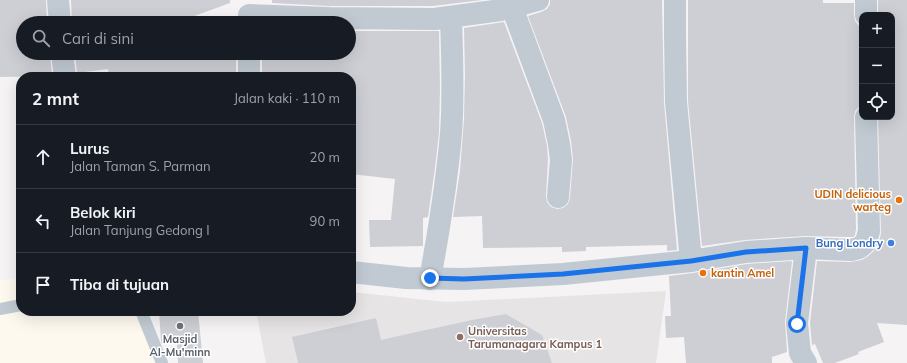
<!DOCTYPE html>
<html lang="id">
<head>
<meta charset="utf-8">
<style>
  :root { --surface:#171b24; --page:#20242c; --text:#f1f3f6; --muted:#9ea1a6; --line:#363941 }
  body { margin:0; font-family:Mulish,sans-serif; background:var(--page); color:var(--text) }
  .controls { position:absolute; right:12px; top:12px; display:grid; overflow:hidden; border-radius:8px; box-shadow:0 4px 16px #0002 }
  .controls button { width:36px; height:36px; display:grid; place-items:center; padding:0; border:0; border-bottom:1px solid var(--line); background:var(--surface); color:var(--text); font:20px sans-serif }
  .stop { position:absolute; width:12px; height:12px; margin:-9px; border:3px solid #1a73e8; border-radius:50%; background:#fff }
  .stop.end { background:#1a73e8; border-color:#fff; box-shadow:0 1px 4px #0008 }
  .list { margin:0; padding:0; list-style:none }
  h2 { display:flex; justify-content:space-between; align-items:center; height:52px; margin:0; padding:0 16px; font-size:17px }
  h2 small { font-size:13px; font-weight:400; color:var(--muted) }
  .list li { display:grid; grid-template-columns:26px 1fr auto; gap:12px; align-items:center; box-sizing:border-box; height:64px; padding:0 16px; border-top:1px solid var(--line) }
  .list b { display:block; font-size:15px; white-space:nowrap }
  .list p { margin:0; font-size:13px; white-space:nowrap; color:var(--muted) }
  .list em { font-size:13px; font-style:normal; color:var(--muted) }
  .icon { flex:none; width:22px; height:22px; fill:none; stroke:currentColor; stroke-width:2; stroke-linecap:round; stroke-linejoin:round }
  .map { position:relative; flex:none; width:907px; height:363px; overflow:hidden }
  .search { position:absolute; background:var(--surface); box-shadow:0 4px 16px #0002; left:16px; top:16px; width:340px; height:44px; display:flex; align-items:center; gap:10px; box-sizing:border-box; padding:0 14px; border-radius:22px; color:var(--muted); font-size:15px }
  .panel { position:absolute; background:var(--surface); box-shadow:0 4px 16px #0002; left:16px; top:72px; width:340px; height:244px; border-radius:16px }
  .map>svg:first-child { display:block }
  .commercial { fill:#fdf9ef }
  .education { fill:#e6e4e5 }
  .building { fill:#cdcfd5 }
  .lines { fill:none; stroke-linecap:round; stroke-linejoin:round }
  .service { stroke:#c1cad2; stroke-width:12 }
  .minor { stroke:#c1cad2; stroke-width:22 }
  .route { stroke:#1a73e8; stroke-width:5 }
  .food-dot { fill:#e8710a; stroke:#fff; stroke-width:1.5 }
  .shop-dot { fill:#3f7fe0; stroke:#fff; stroke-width:1.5 }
  .worship-dot { fill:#6b7280; stroke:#fff; stroke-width:1.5 }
  .education-dot { fill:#8d6e63; stroke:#fff; stroke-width:1.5 }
  .labels { text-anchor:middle; stroke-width:3; stroke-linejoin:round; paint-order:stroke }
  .food-label { font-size:11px; font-weight:bold; fill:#c56008; stroke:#fff; text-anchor:end }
  .shop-label { font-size:11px; font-weight:bold; fill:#366cbe; stroke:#fff; text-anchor:end }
  .education-label { font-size:11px; font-weight:bold; fill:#785e54; stroke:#fff; text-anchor:start }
  .worship-label { font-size:11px; font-weight:bold; fill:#5b616d; stroke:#fff }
</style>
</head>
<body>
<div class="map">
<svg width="907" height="363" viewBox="0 0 907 363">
  <rect width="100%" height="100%" fill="#f5f3f3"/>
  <!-- commercial -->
  <path class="commercial" d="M21 277V311H147L163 363H0V281Z"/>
  <!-- education -->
  <path class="education" d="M666 291 656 363H266L256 311H351V292L446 302Z"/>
  <!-- building -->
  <g class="building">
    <path d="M0 0H46L47 23H23V53H50L52 76 0 77Z"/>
    <path d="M71 0H230V3L175 23H72Z"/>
    <path d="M272 0H482L433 6H329L272 3Z"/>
    <path d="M550 0H662L664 103 677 250 667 251V245L586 247V251L562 252V247L483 248 482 216 453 217 460 171 464 119 465 74 464 28 504 22 542 123 547 146 548 160 546 196 547 202 551 207 557 209 563 208 568 204 570 198 573 159 571 141 566 117 528 16 541 12 547 9 550 4Z"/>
    <path d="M688 0H823V3H854V15L855 21 859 26H862V106L859 107 855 111 854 117 856 229 855 235 853 237H850L805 236 745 240 702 246 688 101Z"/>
    <path d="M878 0H907V325L877 323 884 342 858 352 859 354 835 363H823L815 344 812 345 810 323 817 261 850 262 862 260 867 257 874 251 878 245 881 234 878 117H892V15H878Z"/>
    <path d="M349 31H439L440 89 439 132 435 168 428 217 423 218V246L370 247 369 220H391L395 179 351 174V77H262V53H349Z"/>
    <path d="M75 53H236V77H109L108 69 77 73Z"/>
    <path d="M792 261 785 322 787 352 772 357V363H686L684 337 666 338 665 316H671L669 276 693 273 747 264Z"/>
    <path d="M159 311H198L203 363H178L177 343 162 344 161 341Z"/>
    <path d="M506 314 542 335 552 363H298L292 337 376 318 381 340 430 329H431L472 320Z"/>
  </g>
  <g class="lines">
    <!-- service -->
    <g class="service">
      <path d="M0 309 21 305"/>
      <path d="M141 311 162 363"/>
    </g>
    <!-- minor -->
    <g class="minor">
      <path d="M58 0 60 23"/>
      <path d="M675 0V34L676 102 691 261"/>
      <path d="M512 7 554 120 559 144 561 160 558 197"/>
      <path d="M249 15 329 18 434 19 501 10 538 0"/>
      <path d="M866 15V0"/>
      <path d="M62 53 65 77"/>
      <path d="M249 53V77"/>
      <path d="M806 248 797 323 800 353 806 363"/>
      <path d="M351 272 406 278 464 279 563 274 691 261 746 252 806 248 851 250 859 248 866 242 869 231 866 117"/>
      <path d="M430 279C439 230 447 182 451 133 454 94 452 55 451 17"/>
    </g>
  </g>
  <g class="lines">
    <!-- route -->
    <path class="route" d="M430 278 464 279 563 274 691 261 746 252 806 248 797 324"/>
  </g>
  <!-- markers -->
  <g class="food-dot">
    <circle cx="899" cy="200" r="4"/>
    <circle cx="703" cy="273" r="4"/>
  </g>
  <circle class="shop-dot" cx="891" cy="243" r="4"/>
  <circle class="worship-dot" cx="180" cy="326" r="4"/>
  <circle class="education-dot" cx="460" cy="337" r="4"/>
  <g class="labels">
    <!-- food labels -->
    <g class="food-label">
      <text x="891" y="198">UDIN delicious<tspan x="891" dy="13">warteg</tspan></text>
      <text x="711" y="277" text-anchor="start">kantin Amel</text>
    </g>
    <!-- shop labels -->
    <g class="shop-label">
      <text x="883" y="247">Bung Londry</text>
    </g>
    <!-- education labels -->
    <g class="education-label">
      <text x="468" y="335">Universitas<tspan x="468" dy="13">Tarumanagara Kampus 1</tspan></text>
    </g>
    <!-- worship labels -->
    <g class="worship-label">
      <text x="180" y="343">Masjid<tspan x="180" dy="13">AI-Mu'minn</tspan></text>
    </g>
  </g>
</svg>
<div class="controls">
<button>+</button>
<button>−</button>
<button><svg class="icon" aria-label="locate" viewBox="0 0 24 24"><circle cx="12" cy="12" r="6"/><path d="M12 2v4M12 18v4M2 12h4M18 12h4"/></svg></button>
</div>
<div class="stop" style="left:797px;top:324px"></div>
<div class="stop end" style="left:430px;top:278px"></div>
<div class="search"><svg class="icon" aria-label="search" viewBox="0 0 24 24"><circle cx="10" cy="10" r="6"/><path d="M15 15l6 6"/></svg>Cari di sini</div>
<section class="panel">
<h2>2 mnt<small>Jalan kaki · 110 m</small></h2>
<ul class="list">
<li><svg class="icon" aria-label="ahead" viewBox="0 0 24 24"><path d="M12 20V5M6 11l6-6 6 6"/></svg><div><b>Lurus</b><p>Jalan Taman S. Parman</p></div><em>20 m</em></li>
<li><svg class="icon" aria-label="left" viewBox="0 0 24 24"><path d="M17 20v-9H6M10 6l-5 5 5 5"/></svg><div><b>Belok kiri</b><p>Jalan Tanjung Gedong I</p></div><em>90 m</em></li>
<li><svg class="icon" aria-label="arrive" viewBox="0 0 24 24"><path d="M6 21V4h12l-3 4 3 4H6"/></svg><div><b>Tiba di tujuan</b></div></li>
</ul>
</section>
</div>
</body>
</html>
